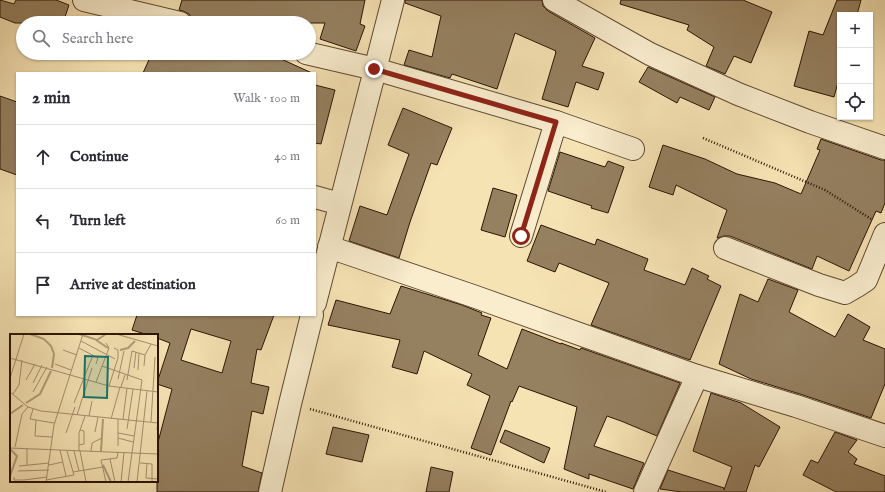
<!DOCTYPE html>
<html lang="en">
<head>
<meta charset="utf-8">
<style>
  :root { --surface:#fff; --page:#f2f2f3; --text:#2b2b33; --muted:#7c7c81; --line:#e1e1e2 }
  body { margin:0; font-family:"IM FELL English",serif; background:var(--page); color:var(--text) }
  .controls { position:absolute; right:12px; top:12px; display:grid; overflow:hidden; border-radius:0px; box-shadow:0 1px 3px #0004 }
  .controls button { width:36px; height:36px; display:grid; place-items:center; padding:0; border:0; border-bottom:1px solid var(--line); background:var(--surface); color:var(--text); font:20px sans-serif }
  .stop { position:absolute; width:12px; height:12px; margin:-9px; border:3px solid #8f2418; border-radius:50%; background:#fff }
  .stop.end { background:#8f2418; border-color:#fff; box-shadow:0 1px 4px #0008 }
  .list { margin:0; padding:0; list-style:none }
  h2 { display:flex; justify-content:space-between; align-items:center; height:52px; margin:0; padding:0 16px; font-size:17px }
  h2 small { font-size:13px; font-weight:400; color:var(--muted) }
  .list li { display:grid; grid-template-columns:26px 1fr auto; gap:12px; align-items:center; box-sizing:border-box; height:64px; padding:0 16px; border-top:1px solid var(--line) }
  .list b { display:block; font-size:15px; white-space:nowrap }
  .list em { font-size:13px; font-style:normal; color:var(--muted) }
  .icon { flex:none; width:22px; height:22px; fill:none; stroke:currentColor; stroke-width:2; stroke-linecap:round; stroke-linejoin:round }
  .map { position:relative; flex:none; width:885px; height:492px; overflow:hidden }
  .search { position:absolute; background:var(--surface); box-shadow:0 1px 3px #0004; left:16px; top:16px; width:300px; height:44px; display:flex; align-items:center; gap:10px; box-sizing:border-box; padding:0 14px; border-radius:22px; color:var(--muted); font-size:15px }
  .panel { position:absolute; background:var(--surface); box-shadow:0 1px 3px #0004; left:16px; top:72px; width:300px; height:244px; border-radius:0px }
  .map>svg:first-child { display:block }
  .building { fill:#958060; stroke:#2b1404; fill-rule:evenodd }
  .lines { fill:none; stroke-linecap:round; stroke-linejoin:round }
  .minor-casing { stroke:#5e4830; stroke-width:24 }
  .path { stroke:#2b1404; stroke-width:2.5; stroke-dasharray:1 2; stroke-linecap:butt }
  .minor { stroke:#f9edce; stroke-width:22 }
  .route { stroke:#8f2418; stroke-width:5 }
  .inset-river { fill:none; stroke:#b19d78; stroke-width:2 }
  .inset-road { fill:none; stroke:#a5906e; stroke-width:1 }
  .view { fill:#0f766e; fill-opacity:0.15; stroke:#0f766e; stroke-width:2 }
  .inset-edge { fill:none; stroke:#2b1404; stroke-width:2 }
</style>
</head>
<body>
<div class="map">
<svg width="885" height="492" viewBox="0 0 885 492">
  <rect width="100%" height="100%" fill="#f6e3b4"/>
  <filter id="stains"><feTurbulence type="fractalNoise" baseFrequency=".005" numOctaves="4"/><feColorMatrix values="0 0 0 0 .2 0 0 0 0 .09 0 0 0 0 .02 0 0 0 .5 -.17"/></filter>
  <radialGradient id="worn" r=".72"><stop offset=".6" stop-color="#630" stop-opacity="0"/><stop offset="1" stop-color="#630" stop-opacity=".3"/></radialGradient>
  <!-- building -->
  <g class="building">
    <path d="M0 0 14 4 16 0H56L69 5 63 23H15L0 17Z"/>
    <path d="M182 0H365L360 24 365 26 356 51 320 39 325 23H192V19L189 14 183 11 179 10Z"/>
    <path d="M405 0H542L543 6 548 11 595 38 582 66 604 73 598 90 576 82 568 107 542 99 556 52H555L556 51 515 33 497 89 452 74 450 78 404 65 409 50 432 57 441 16 405 3Z"/>
    <path d="M621 0H743L772 12 751 63 734 56 725 74 706 66 714 47 687 30 689 25 620 4Z"/>
    <path d="M837 0H861L857 15H840V75L834 97 794 86 809 31 823 35Z"/>
    <path d="M152 53H268L312 73H143Z"/>
    <path d="M648 67 715 97 709 110 680 97 677 103 639 82Z"/>
    <path d="M315 85 335 90 321 144 315 143Z"/>
    <path d="M0 96 17 102V175L0 169Z"/>
    <path d="M403 108 452 128 437 165 431 163 410 222 399 258 349 241 360 206 387 215 409 154 388 145Z"/>
    <path d="M821 139 881 160H885V203L881 213 876 211 849 271 817 256 812 269 730 236H724L717 238 727 210 676 185 673 195 649 187 663 145 705 159 737 174 775 183 801 194 820 150 817 149Z"/>
    <path d="M560 152 605 167 608 161 624 167 608 213 591 208 592 206 548 191Z"/>
    <path d="M493 188 517 195 505 237 481 230Z"/>
    <path d="M541 225 595 245 597 239 648 259 644 270 685 285 692 268 709 276 707 279 721 286 690 360 591 325 609 283 559 263 555 272 527 261Z"/>
    <path d="M768 279 798 290 789 312 835 337 848 314 870 327 863 340 885 349V384L871 418 800 394 751 379 719 364 740 294 758 302Z"/>
    <path d="M401 286 462 305 482 313 481 315 491 318 478 355 507 369 522 329 561 344V343L580 350 581 348 680 383 657 436 621 421 607 416 594 446 644 463 633 489 589 474V479L564 469 577 407 519 386 512 402 511 401 491 455 471 448 490 396 467 385 472 374 424 351 417 374 392 367 400 340 328 325 336 300 390 314Z"/>
    <path d="M137 315H274L261 350 257 349 251 383 269 387 263 414 252 411 242 466 262 473 258 492H157V446L172 389 157 384V383L170 343 157 338V335H148L132 330ZM191 329 231 341 222 373 181 360Z"/>
    <path d="M711 393 741 403 780 427 759 467 755 465 746 492H682L660 489 668 470 724 488V490L732 467 693 451Z"/>
    <path d="M333 427 369 435 362 462 326 454Z"/>
    <path d="M505 430 550 448 544 463 500 442Z"/>
    <path d="M835 432 857 440 848 452 857 459 854 464 885 476V492H836L803 475 811 460 818 463Z"/>
    <path d="M431 467 453 472 449 492H426Z"/>
  </g>
  <g class="lines">
    <defs>
      <g id="minor">
        <path d="M84 0 180 23"/>
        <path d="M554 0 650 54 738 94 810 122 885 148"/>
        <path d="M306 53 375 69 556 122 633 149"/>
        <path d="M315 197 340 204"/>
        <path d="M521 236 556 122"/>
        <path d="M329 247 473 296 697 376 796 406 885 436"/>
        <path d="M725 248 819 285 845 293 857 286 866 280 885 234"/>
        <path d="M315 303 393 0"/>
        <path d="M270 492 290 404 312 315"/>
        <path d="M645 492 697 376"/>
      </g>
    </defs>
    <!-- minor casing -->
    <use href="#minor" class="minor-casing"/>
    <!-- path -->
    <g class="path">
      <path d="M703 138 825 190 871 219"/>
      <path d="M310 409 606 492"/>
    </g>
    <!-- minor -->
    <use href="#minor" class="minor"/>
  </g>
  <g class="lines">
    <!-- route -->
    <path class="route" d="M374 69 556 122 521 236"/>
  </g>
  <!-- overview -->
  <g transform="translate(10 334)">
    <rect width="148" height="148" fill="#f6e3b4"/>
    <path class="inset-river" d="M20 0 34 5 41 12 44 20 42 34M69 0 87 6 96 0M86 6 98 14M110 16 118 14 125 7M16 69 30 60 41 37M0 80 13 71M91 117 93 85M93 131 101 148M0 142 7 122 0 115"/>
    <path class="inset-road" d="M106 0 148 12M71 7 105 25M69 14 88 24 86 30M53 16 67 21M0 24 99 52 148 58M45 30 61 36M92 32 132 46 118 148M134 32 135 21 141 10M124 34 126 18M128 36 129 19M0 44 14 0M108 45 114 17M16 46 25 30M117 46 122 17 135 21M86 48 99 14 96 9M23 49 32 31M99 52 108 24V16L104 14M111 53 115 41M0 58 18 73 31 77 148 89M23 58 37 33M3 60 9 51 12 26M64 69 83 21M23 75 20 85 44 89M67 81 82 34M79 82 82 67M101 85 110 53M108 85V99L124 102M113 85 117 54M26 86 25 102 42 103M141 88 145 23M117 95 123 55M147 96 148 83M85 98 88 83M56 99 65 73M108 104 123 108M69 111 74 110V97L70 96M108 112V99M5 113 12 80 18 73M0 114 148 120M50 116 56 142M64 117 69 137M69 117V99L75 82M70 117 76 148M81 117 82 109 92 104M100 125 105 148M130 129 142 130V148M137 129 136 144 148 145M17 131V114M39 131 53 128M9 132 39 129M8 137 39 136M63 138 93 133M4 143V146H14L37 143M36 146 64 141 57 117M36 148 44 91 73 0M96 148 91 126 107 124 108 118M111 148 114 118M127 148 137 57"/>
    <path class="view" d="M75 22 98 23 97 64 74 63Z"/>
    <rect width="148" height="148" class="inset-edge"/>
  </g>
  <rect width="100%" height="100%" filter="url(#stains)"/>
  <rect width="100%" height="100%" fill="url(#worn)"/>
</svg>
<div class="controls">
<button>+</button>
<button>−</button>
<button><svg class="icon" aria-label="locate" viewBox="0 0 24 24"><circle cx="12" cy="12" r="6"/><path d="M12 2v4M12 18v4M2 12h4M18 12h4"/></svg></button>
</div>
<div class="stop" style="left:521px;top:236px"></div>
<div class="stop end" style="left:374px;top:69px"></div>
<div class="search"><svg class="icon" aria-label="search" viewBox="0 0 24 24"><circle cx="10" cy="10" r="6"/><path d="M15 15l6 6"/></svg>Search here</div>
<section class="panel">
<h2>2 min<small>Walk · 100 m</small></h2>
<ul class="list">
<li><svg class="icon" aria-label="ahead" viewBox="0 0 24 24"><path d="M12 20V5M6 11l6-6 6 6"/></svg><div><b>Continue</b></div><em>40 m</em></li>
<li><svg class="icon" aria-label="left" viewBox="0 0 24 24"><path d="M17 20v-9H6M10 6l-5 5 5 5"/></svg><div><b>Turn left</b></div><em>60 m</em></li>
<li><svg class="icon" aria-label="arrive" viewBox="0 0 24 24"><path d="M6 21V4h12l-3 4 3 4H6"/></svg><div><b>Arrive at destination</b></div></li>
</ul>
</section>
</div>
</body>
</html>
